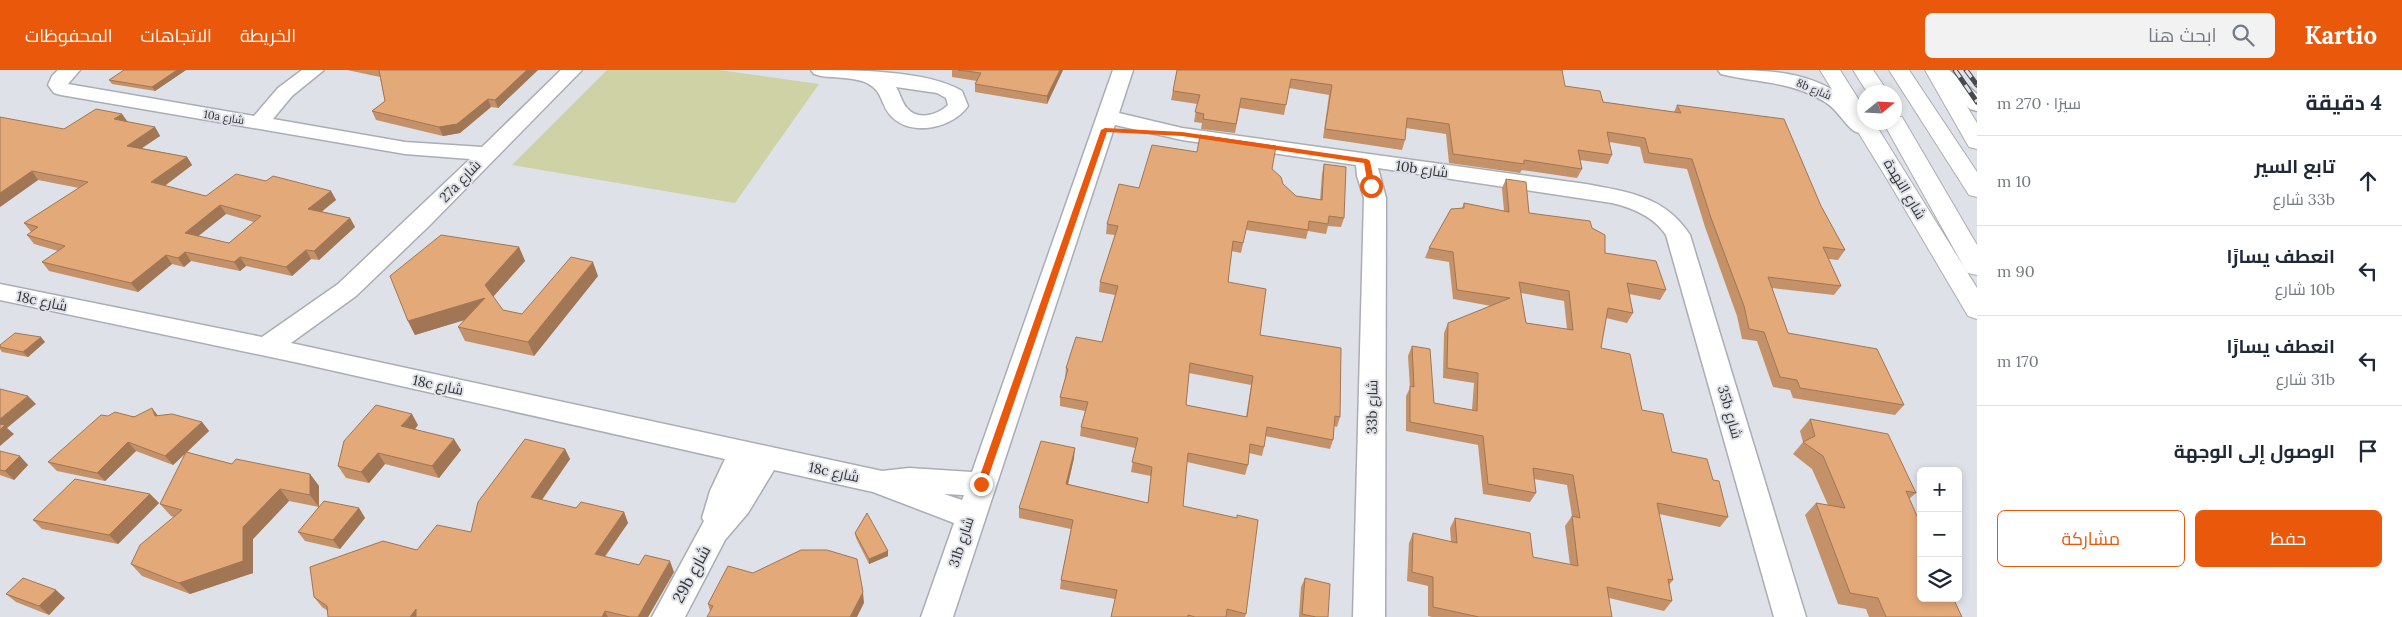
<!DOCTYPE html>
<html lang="ar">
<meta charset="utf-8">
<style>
body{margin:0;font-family:Lora,Cairo,serif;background:#f2f2f3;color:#1f2937;direction:rtl}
.controls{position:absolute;right:15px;bottom:15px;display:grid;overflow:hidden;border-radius:8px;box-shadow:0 2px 8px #0003}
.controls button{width:45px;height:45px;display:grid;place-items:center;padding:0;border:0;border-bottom:1px solid #e0e1e3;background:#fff;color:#1f2937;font:25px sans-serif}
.compass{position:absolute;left:1857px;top:15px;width:45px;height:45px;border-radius:50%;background:#fff;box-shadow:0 2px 8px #0003;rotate:72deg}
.stop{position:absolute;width:15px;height:15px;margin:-11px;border:4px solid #ea580c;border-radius:50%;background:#fff}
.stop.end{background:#ea580c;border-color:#fff;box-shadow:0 1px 5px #0008}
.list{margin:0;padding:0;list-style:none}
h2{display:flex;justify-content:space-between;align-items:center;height:65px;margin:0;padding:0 20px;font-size:21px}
h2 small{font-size:16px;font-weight:400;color:#747a83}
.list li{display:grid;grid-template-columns:32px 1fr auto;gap:15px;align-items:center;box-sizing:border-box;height:90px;padding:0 20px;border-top:1px solid #e0e1e3}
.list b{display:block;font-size:19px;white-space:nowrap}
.list p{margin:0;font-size:16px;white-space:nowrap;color:#747a83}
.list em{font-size:16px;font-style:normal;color:#747a83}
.actions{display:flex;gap:10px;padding:15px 20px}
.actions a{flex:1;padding:11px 0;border:1px solid #ea580c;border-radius:8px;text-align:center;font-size:18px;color:#ea580c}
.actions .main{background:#ea580c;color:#fff}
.icon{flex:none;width:28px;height:28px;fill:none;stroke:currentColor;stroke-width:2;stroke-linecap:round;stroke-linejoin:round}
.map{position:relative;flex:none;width:1977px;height:547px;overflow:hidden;direction:ltr}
header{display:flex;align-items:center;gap:30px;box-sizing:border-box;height:70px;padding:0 25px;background:#ea580c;color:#fff}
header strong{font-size:24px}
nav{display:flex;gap:28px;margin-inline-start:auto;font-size:18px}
.search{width:350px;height:45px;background:#f2f2f3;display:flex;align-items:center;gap:12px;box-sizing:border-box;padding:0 18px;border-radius:8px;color:#747a83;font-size:19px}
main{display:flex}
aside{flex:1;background:#fff}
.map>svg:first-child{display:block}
.green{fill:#ced2a4}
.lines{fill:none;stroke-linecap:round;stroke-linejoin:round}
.minor-casing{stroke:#abadb4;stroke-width:3}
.major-casing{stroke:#abadb4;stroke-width:2}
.minor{fill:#fff;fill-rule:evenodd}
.major{fill:#fff;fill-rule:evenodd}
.rail-casing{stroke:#494a4d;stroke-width:5}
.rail{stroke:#dfe1e8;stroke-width:3;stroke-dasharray:9;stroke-linecap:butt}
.wall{fill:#c49168;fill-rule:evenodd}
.shaded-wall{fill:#a07655}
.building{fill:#e4a979;stroke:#a07655;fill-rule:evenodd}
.route{fill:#ea580c}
.labels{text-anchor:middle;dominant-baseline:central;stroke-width:4;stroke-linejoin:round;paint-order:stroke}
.far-street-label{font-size:11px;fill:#333436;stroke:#dfe1e8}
.street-label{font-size:14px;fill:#333436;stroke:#dfe1e8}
.near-street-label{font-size:16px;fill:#333436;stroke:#dfe1e8}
</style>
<header>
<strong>Kartio</strong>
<div class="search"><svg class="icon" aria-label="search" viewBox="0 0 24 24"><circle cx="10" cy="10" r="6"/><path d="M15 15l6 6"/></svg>ابحث هنا</div>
<nav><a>الخريطة</a><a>الاتجاهات</a><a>المحفوظات</a></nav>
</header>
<main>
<aside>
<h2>4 دقيقة<small>سيرًا · 270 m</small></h2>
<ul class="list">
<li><svg class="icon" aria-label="ahead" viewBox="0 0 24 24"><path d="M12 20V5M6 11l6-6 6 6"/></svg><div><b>تابع السير</b><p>33b شارع</p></div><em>10 m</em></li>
<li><svg class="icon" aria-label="left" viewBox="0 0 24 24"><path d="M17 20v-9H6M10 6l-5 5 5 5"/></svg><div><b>انعطف يسارًا</b><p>10b شارع</p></div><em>90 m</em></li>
<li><svg class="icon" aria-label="left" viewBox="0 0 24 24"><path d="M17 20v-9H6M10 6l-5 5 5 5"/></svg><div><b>انعطف يسارًا</b><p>31b شارع</p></div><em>170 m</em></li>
<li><svg class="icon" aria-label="arrive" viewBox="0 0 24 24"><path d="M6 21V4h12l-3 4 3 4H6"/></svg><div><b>الوصول إلى الوجهة</b></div></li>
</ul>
<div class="actions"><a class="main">حفظ</a><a>مشاركة</a></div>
</aside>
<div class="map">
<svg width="1977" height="547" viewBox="0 0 1977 547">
<rect width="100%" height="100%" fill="#dfe1e8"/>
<path class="green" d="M607 0H719L819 14 735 133 512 95Z"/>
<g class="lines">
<g class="minor-casing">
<path id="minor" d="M58 0H80L68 14 254 46 278 18 302 0H324L292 26 273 49 405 72 482 77 561 0H582L429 156 356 226 291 273 882 401 909 398 972 402 1113 0H1133L1119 43 1182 58 1586 114C1628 122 1665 126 1690 165L1806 547H1774L1666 165C1654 147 1633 138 1612 133L1378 98 1386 128 1385 547H1353L1364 128 1357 106 1356 95 1182 70 1115 55 953 547H921L954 453 873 422 774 400 748 443 725 470 685 547H652L704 451 702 448 710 421 725 389 299 293 0 230V214L262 267 338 214 470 89 405 84 61 25 54 23 48 15 52 6ZM944 424 964 425 962 430Z
M811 0C853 0 927 0 962 21L968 36C953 58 912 67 892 47 880 35 884 22 867 13 855 7 835 8 821 6L814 4ZM896 17 937 23 946 28 948 35C937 45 918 51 907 38 902 33 900 23 896 17Z
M1718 0C1774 0 1825 0 1864 47V52H1869L1872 57 1869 61C1865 63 1859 64 1854 61 1846 56 1837 39 1825 32 1792 11 1757 13 1721 4Z
M1927 0H1949L1977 24V41L1970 39Z"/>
</g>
<g class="major-casing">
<path id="major" d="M1820 0H1840L1864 38V52H1874L1977 218V249L1968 246 1890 114Z
M1853 0H1873L1888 22H1867Z
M1889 0H1909L1977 102V127L1969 125Z
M1925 0H1945L1977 53V79L1969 77 1966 72Z
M1894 46 1902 47 1905 52 1977 175V205L1968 203 1964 197 1883 52H1894Z"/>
</g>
<use href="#minor" class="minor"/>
<use href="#major" class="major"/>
<g class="rail-casing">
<path id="rail" d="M1955 0 1977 32
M1966 0 1977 15"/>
</g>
<use href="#rail" class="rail"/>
</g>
<path class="wall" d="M186 0 155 21 112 14 109 10Z
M347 0H538L498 38 491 37 460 63 443 66 376 50 372 41 385 31 380 7Z
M952 0H1063L1047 34 975 22V14L977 11 952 7Z
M1177 0 1565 16 1603 32 1674 42 1677 35 1821 136 1845 180 1838 190 1829 189 1841 216 1834 225 1772 218 1788 263 1904 335 1895 345 1793 328 1790 320 1773 317 1757 271 1742 269 1737 246 1705 157 1687 99 1644 93 1640 77 1609 72 1612 85 1608 94 1580 90 1582 99 1577 108 1522 100 1520 103 1449 93 1446 64 1406 58 1405 70 1402 80 1323 68 1329 25 1289 18 1284 45 1240 38 1235 63 1201 59 1202 53 1194 52 1197 34 1171 30Z
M122 44 128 52 155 57 160 66 142 78 187 87 192 95 165 116 206 126 266 111 331 121 336 130 321 141 350 148 355 157 319 190 311 189 292 206 246 196 240 201 191 191 184 197 172 194 138 222 49 201 42 192 58 181 34 174 27 165 31 162 24 153 79 118 38 110 0 137 64 59ZM226 144 254 152 229 173 198 166Z
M1324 94 1344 148 1341 157 1328 156 1326 164 1308 161 1306 169 1246 160 1241 183 1231 181 1228 212 1260 265 1340 347 1337 357 1334 356 1333 370 1330 379 1265 366 1264 377 1262 386 1249 383 1248 395 1245 405 1187 392 1183 436 1246 544 1245 547H1111L1115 529 1060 519 1061 510 1071 459 1019 448V438L1074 388 1068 414 1148 433 1151 406 1131 402 1135 378 1080 366 1081 357 1085 341 1060 336V327L1065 308 1066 298 1102 272 1115 225 1099 222 1100 212 1115 165 1106 164 1107 154 1139 118 1272 99 1283 114 1296 126 1320 130 1322 104ZM1189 303 1251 315 1246 347 1186 335Z
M1506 109 1529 143 1592 158 1605 183 1666 220 1660 230 1629 224 1633 243 1627 253 1606 248 1601 278 1642 340 1672 382 1713 410 1728 447 1720 457 1659 444 1673 510 1669 515 1672 531 1664 541 1609 528 1612 547H1432L1428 546V516L1407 511 1409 473 1413 463 1451 472 1450 458 1455 448 1533 487 1570 495 1565 456 1572 446 1567 415 1534 409 1536 423 1530 432 1483 424 1478 375 1406 361V326L1410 318 1408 286 1412 276 1434 333 1472 340 1474 313 1443 308 1444 263 1448 253 1491 236 1453 229 1449 192 1425 188 1429 178 1462 138 1464 133 1504 141 1502 118ZM1521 223 1564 231 1567 259 1526 253Z
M519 177 525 191 493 227 503 240 522 244 598 206 534 286 465 271 458 257 464 250 415 265 408 251Z
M45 272 28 287 2 282 0 279V275Z
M108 346H158L202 352 209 361 187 382 232 394 310 404 319 416V437L359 438 365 448 340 479 305 471 298 462 319 437 289 431 253 469V503L190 524 142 506 131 494 174 447 171 446 160 434 186 383 173 395 136 381 105 411 57 401 48 392Z
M1810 349 1916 423 1909 429 1962 547H1869L1866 539 1838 534 1805 445 1816 433 1828 435 1812 399 1793 384 1803 372 1800 361Z
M418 355 415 359 461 380 439 408 385 394 369 413 346 408 338 396Z
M565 379 570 389 542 430 576 438 624 442 628 453 605 487 639 495 674 502 648 547H328V541L322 537 314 527 417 480 471 462Z
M0 381 28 395 14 410 0 405Z
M150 424 159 433 118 474 42 459 33 450Z
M855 463 888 481V486L869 494 856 468Z
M753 503 864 533 710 541 708 534Z
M1305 508 1328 547H1299L1301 517Z
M6 524 65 528 49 545 16 532Z"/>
<path class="shaded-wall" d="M177 0H186L155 21 152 17Z
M527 0H538L498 38 495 30Z
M1060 0H1063L1047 34V26Z
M488 29 491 37 460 63 443 66 439 57Z
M122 44 128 53 114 49Z
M155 57 160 66 133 84 127 76Z
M187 87 192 95 157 121 151 112Z
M32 101 38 110 0 137V123Z
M331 121 336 130 314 148 308 139Z
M220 135 226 144 191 172 185 163Z
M350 148 355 157 319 190 314 181Z
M519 177 525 191 491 229 485 215Z
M306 180 311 189 292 206 286 197Z
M185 182 191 191 184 197 178 188Z
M166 185 172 194 138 222 131 213Z
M240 187 246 196 240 201 234 192Z
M593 192 598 206 534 286 528 272Z
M485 228 491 242 415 265 408 251Z
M41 267 45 272 28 287 23 282Z
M28 326 36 334 7 358 14 364 0 376V349Z
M152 338 159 347 155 346Z
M412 344 418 355 408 368 401 356Z
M202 352 209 361 173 395 165 386Z
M454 369 461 380 439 408 432 396Z
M128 372 136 381 105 411 97 403Z
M1075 378 1074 388 1066 423V414Z
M565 379 570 389 536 438 531 427Z
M378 383 385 394 369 413 361 402Z
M20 386 28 395 14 410 5 401Z
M310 404 319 416V437L310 425Z
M280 419 289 431 253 469V503L190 524 179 513 243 457Z
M150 424 159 433 118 474 109 465Z
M359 438 365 448 340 479 333 470Z
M624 442 628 453 599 494 595 484Z
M888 481V486L869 494V489Z
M670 491 674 502 648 547H638Z
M56 520 65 528 49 545 39 536Z
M863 522 864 533 857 547H850Z
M416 539 422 547H410Z
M605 541 608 547H602Z"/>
<path class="building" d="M124 0H177L152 17 109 10Z
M379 0H527L495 30 488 29 457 54 439 57 372 41 385 31Z
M958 0H1060L1047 26 975 14 981 3Z
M1177 0H1562L1565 16 1600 21 1603 32 1681 43 1677 35 1784 49 1821 136 1845 180 1823 177 1841 216 1768 207 1788 263 1877 279 1904 335 1800 318 1797 310 1780 307 1764 262 1749 259 1744 236 1711 148 1692 89 1649 83 1645 68 1607 62 1612 85 1578 80 1582 99 1524 90V94L1453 84 1449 54 1407 48 1405 70 1325 59 1332 15 1291 9 1286 35 1241 28 1236 54 1203 49 1204 44 1195 42 1200 25 1173 21Z
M96 39 122 44 114 49 155 57 127 76 187 87 151 112 206 126 236 104 266 111 273 106 331 121 308 139 350 148 314 181 306 180 286 197 240 187 234 192 185 182 178 188 166 185 131 213 42 192 65 176 27 165 38 157 24 153 88 112 32 101 0 123V47L64 59ZM220 135 261 146 229 173 185 163Z
M1200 65 1276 76 1272 99 1281 107 1283 114 1296 126 1322 130 1324 94 1346 97 1344 148 1329 146 1328 154 1309 151 1308 160 1248 151 1243 173 1233 171 1228 212 1266 219 1260 265 1341 278 1340 347 1335 346 1333 370 1267 357 1264 377 1250 374 1248 395 1188 383 1183 436 1237 448V445L1258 450 1246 544 1227 539 1226 547H1195L1188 545V547H1111L1117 520 1061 510 1073 450 1019 438 1041 371 1075 378 1066 414 1148 433 1152 397 1132 392 1138 368 1081 357 1088 332 1060 327 1068 299 1066 298 1076 267 1102 272 1118 216 1100 212 1118 156 1107 154 1119 114 1139 118 1152 75 1197 82ZM1190 293 1253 306 1247 347 1186 335Z
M1506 109 1526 112 1529 143 1590 151 1592 158 1605 165V183L1656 191 1666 220 1627 213 1633 243 1608 238 1601 278 1630 284 1642 340 1663 344 1672 382 1707 389 1713 410 1719 411 1728 447 1657 433 1673 510 1668 509 1672 531 1607 517 1612 547H1479L1433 537V507L1412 502 1413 463 1457 473 1455 448 1530 463 1533 487 1578 496 1572 446 1580 448 1573 405 1533 398 1536 423 1488 414 1483 366 1410 352V316L1414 317 1412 276 1430 279 1434 333 1477 341 1478 303 1447 298 1448 253 1510 228 1457 220 1453 182 1429 178 1451 139 1464 138V133L1509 142ZM1519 212 1569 221 1573 260 1526 253Z
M441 165 519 177 485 215 503 240 522 244 571 187 593 192 528 272 458 257 485 228 408 251 390 206Z
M15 263 41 267 23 282 0 277V275Z
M0 319 28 326 0 349Z
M376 335 412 344 401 356 454 369 432 396 378 383 361 402 338 396 344 371Z
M152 338 155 346 172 344 202 352 165 386 128 372 97 403 48 392 101 345 108 346 115 342 134 347Z
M1810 349 1888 364 1916 423 1906 421 1921 455V528H1953L1962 547H1886L1878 528 1850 523 1816 433 1845 438 1823 386 1803 372 1815 366Z
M0 354 5 355 0 360Z
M525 369 565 379 531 427 576 438 581 432 624 442 595 484 639 495 645 485 670 491 638 547H630L605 541 602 547H416V539L410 547H328L327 536 314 527 310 497 383 471 417 480 437 455 471 462 478 432Z
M0 381 20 386 5 401 0 400Z
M186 382 232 394 236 389 310 404V425L280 419 243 457V491L179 513 131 494 140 475 182 440 160 434Z
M75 409 150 424 109 465 33 450Z
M324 431 359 438 333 470 298 462Z
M867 443 888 481 869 489 855 463Z
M801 480H827L857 489 863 522 850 547H707L713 536 708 534 728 496 753 503Z
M23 508 56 520 39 536 6 524Z
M1305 508 1330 514 1328 547H1316L1302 544Z"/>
<path class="route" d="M1105 58 1182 62 1367 89 1370 91 1375 116 1371 118 1368 116 1364 93 1182 66 1107 62 986 414 984 417H978L977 414 1101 60Z"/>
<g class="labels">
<g class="far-street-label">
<text transform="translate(1814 19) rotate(23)">8b شارع</text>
<text transform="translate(224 47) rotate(9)">10a شارع</text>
</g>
<g class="street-label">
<text transform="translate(1422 99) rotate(8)">10b شارع</text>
<text transform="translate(460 111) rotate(-46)">27a شارع</text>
<text transform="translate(1905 119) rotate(59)">شارع النهدة</text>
<text transform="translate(42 231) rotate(12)">18c شارع</text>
<text transform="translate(438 315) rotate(12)">18c شارع</text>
<text transform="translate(1372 337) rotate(-89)">33b شارع</text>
<text transform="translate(1730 342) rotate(74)">35b شارع</text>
<text transform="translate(834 402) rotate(12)">18c شارع</text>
<text transform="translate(961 472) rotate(-72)">31b شارع</text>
</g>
<g class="near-street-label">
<text transform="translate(691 504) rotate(-62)">29b شارع</text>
</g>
</g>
</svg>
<div class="controls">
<button>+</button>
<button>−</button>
<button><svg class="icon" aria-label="layers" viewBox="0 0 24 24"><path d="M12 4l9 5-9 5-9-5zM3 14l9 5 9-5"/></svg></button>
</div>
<svg class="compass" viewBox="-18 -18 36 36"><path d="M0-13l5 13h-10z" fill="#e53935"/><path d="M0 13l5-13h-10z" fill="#747a83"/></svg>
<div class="stop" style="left:1371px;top:116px"></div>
<div class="stop end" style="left:981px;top:414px"></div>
</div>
</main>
